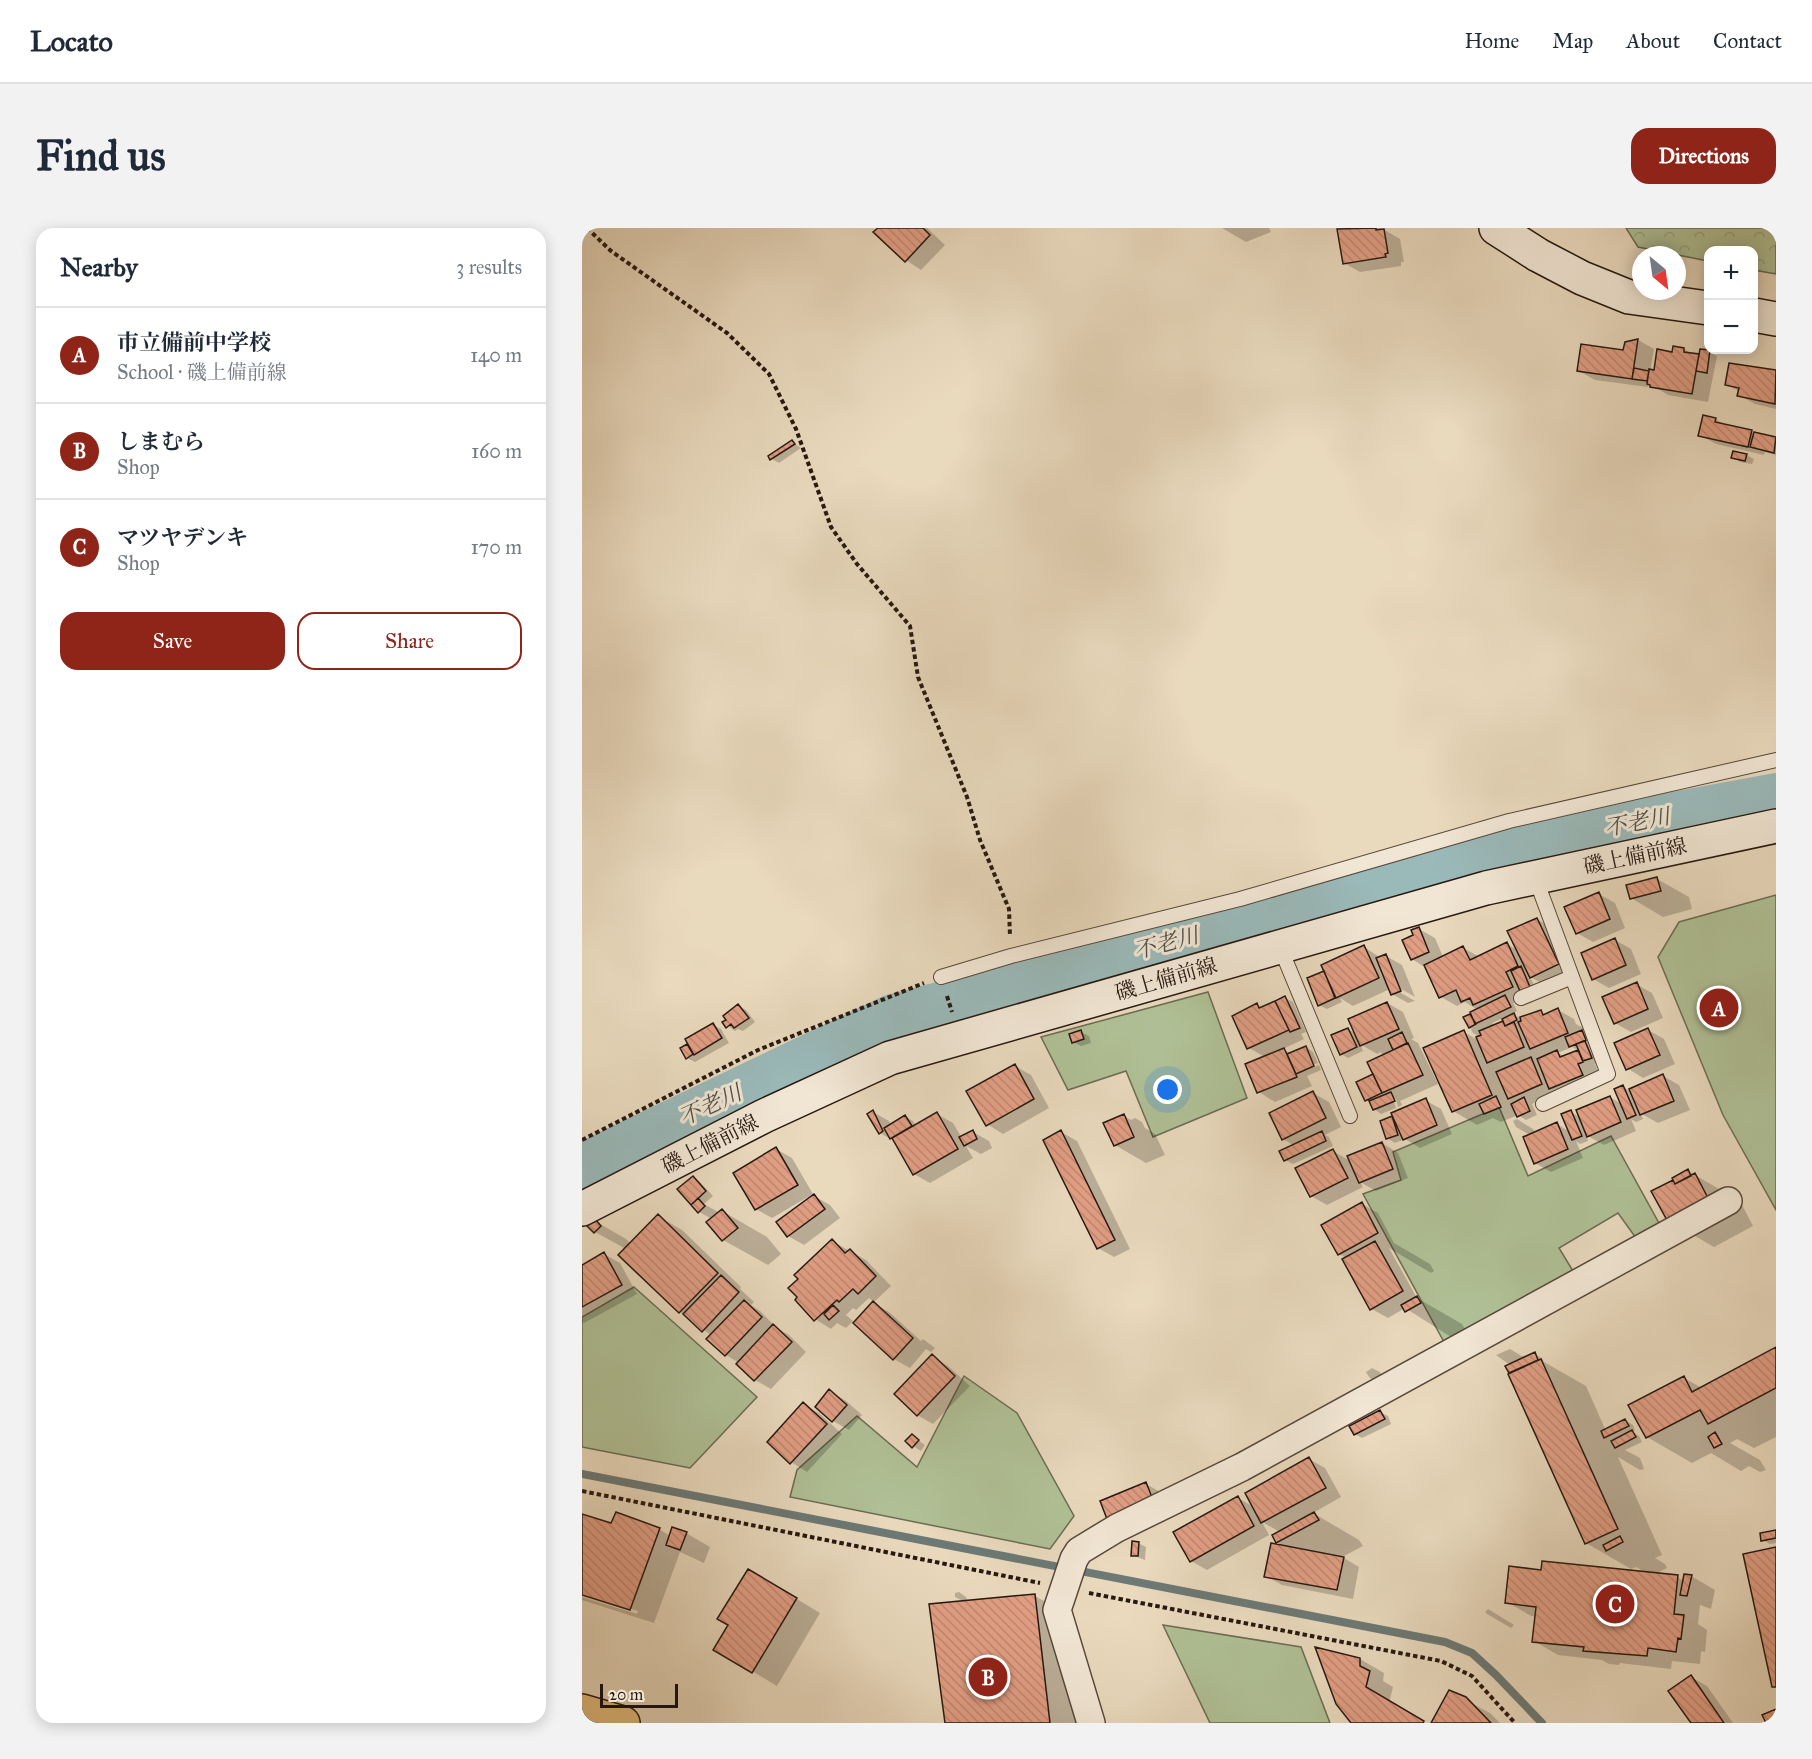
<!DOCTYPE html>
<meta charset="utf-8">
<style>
body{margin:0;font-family:"IM FELL Great Primer","Noto Serif JP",serif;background:#f2f2f3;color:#1f2937}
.controls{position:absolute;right:18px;top:18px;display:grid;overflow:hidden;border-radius:12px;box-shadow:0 3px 15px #0003}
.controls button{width:54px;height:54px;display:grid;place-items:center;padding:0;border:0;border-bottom:2px solid #e0e1e3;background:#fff;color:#1f2937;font:30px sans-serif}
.compass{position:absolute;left:1050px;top:18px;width:54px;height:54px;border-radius:50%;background:#fff;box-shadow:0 3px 15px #0003;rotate:151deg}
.scale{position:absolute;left:18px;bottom:15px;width:78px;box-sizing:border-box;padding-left:6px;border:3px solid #261810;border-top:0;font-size:16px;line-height:21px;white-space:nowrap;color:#261810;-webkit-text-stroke:4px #f1e6d4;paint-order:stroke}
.you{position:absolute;left:586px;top:862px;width:21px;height:21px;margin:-15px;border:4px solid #fff;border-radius:50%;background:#1a73e8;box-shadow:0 0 0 9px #1a73e833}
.badge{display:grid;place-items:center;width:39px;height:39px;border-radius:50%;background:#8f2418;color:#fff;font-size:20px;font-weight:700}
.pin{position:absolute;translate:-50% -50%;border:3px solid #fff;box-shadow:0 2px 6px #0006}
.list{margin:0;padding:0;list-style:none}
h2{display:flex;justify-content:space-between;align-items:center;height:78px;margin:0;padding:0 24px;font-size:26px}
h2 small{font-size:20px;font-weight:400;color:#747a83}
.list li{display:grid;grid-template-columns:39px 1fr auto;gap:18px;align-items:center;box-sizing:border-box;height:96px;padding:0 24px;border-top:2px solid #e0e1e3}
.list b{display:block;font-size:22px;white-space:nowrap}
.list p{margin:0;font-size:20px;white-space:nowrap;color:#747a83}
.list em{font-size:20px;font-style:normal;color:#747a83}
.actions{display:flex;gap:12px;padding:18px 24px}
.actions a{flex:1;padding:14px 0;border:2px solid #8f2418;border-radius:18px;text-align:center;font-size:21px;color:#8f2418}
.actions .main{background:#8f2418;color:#fff}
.map{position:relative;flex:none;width:1194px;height:1495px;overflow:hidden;border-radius:18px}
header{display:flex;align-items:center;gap:36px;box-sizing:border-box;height:84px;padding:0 30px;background:#fff;border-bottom:2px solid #e0e1e3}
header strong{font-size:28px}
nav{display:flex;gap:33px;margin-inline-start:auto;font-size:21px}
.intro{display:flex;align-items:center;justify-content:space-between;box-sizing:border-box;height:144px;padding:0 36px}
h1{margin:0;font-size:42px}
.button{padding:15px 27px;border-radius:18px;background:#8f2418;color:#fff;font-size:21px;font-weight:700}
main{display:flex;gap:36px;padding:0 36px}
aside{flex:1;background:#fff;border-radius:18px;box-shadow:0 3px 15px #0003}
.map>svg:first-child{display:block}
.grass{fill:#b0c096;stroke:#6b6c53;stroke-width:1.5}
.forest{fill:url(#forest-crowns);stroke:#6b6c53;stroke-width:1.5}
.shadow{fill:#0003;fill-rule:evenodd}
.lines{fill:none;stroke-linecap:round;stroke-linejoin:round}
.stream{stroke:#6c7975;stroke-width:8}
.river{stroke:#9ab9b9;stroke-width:46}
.building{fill:url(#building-back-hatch);stroke:#261810;stroke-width:1.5}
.lane-casing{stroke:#57483b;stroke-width:16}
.street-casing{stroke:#57483b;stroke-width:30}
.secondary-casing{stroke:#261810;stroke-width:36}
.highway-casing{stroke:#261810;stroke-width:36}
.path{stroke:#261810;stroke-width:4;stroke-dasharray:4.5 3;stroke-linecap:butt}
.lane{stroke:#f1e6d4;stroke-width:14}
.street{stroke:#f1e6d4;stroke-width:27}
.secondary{stroke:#f1e6d4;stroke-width:33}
.highway{stroke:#e4bc7e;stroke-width:33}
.labels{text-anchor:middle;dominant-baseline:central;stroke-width:6;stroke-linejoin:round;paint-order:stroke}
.street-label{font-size:21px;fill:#261810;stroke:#f1e6d4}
.water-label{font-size:22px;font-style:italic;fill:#4f504b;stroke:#f1e6d4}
</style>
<header>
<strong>Locato</strong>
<nav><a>Home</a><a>Map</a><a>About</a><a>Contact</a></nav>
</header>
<div class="intro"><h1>Find us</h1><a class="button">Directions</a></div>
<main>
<aside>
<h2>Nearby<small>3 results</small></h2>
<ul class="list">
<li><span class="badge">A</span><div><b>市立備前中学校</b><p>School · 磯上備前線</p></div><em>140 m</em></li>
<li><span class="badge">B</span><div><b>しまむら</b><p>Shop</p></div><em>160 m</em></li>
<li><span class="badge">C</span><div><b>マツヤデンキ</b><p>Shop</p></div><em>170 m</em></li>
</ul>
<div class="actions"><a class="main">Save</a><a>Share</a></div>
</aside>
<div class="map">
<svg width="1194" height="1495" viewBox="0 0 1194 1495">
<defs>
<pattern id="forest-crowns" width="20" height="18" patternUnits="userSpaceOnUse" patternTransform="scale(1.5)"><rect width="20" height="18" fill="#b0c096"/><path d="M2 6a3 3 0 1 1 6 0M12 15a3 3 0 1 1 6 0" fill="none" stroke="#97a480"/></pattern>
<pattern id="building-back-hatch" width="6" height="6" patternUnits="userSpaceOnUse" patternTransform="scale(1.5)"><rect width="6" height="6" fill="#e19e84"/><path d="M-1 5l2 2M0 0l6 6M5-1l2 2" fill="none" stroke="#c18771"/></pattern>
</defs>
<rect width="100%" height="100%" fill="#e9d9bd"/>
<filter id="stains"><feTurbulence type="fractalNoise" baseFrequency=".00333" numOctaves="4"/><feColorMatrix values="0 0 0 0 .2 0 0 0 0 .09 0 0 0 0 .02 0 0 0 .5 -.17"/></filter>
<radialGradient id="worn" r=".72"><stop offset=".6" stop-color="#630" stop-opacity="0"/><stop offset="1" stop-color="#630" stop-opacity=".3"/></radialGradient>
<path class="grass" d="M1194 667V982L1141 887 1076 729 1097 694Z
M626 764 665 870 571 909 544 843 486 862 459 809Z
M917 879 946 948 1029 908 1078 997 1054 1010 1036 985 977 1020 991 1043 862 1114 781 966 819 952 811 924Z
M52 1059 175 1169 108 1240 0 1219V1089Z
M382 1148 435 1185 492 1288 468 1321 208 1269 215 1242 275 1188 335 1239Z
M581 1397 719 1419 748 1495H628Z"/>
<path class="forest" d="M1044 0H1194V46L1172 42V22H1126V33L1056 19Z"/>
<path class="shadow" d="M298 0H345L363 17 339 42 324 32Z
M640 0H687L689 4 664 14Z
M768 0H799L818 11 822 34H819V38L778 44 762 35 757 2Z
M1056 112 1072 121 1068 143 1073 144 1091 126 1102 121 1111 127 1118 128 1119 123 1128 124 1135 128 1126 174 1086 167 1066 155V159L1013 152 997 143 1042 123 1044 115Z
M1149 136 1194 144V181L1173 176 1157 167 1158 164 1144 156Z
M1133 191 1146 198 1194 211V227L1183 224 1182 227 1134 216 1118 207Z
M210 214 219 220 197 235 190 231Z
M1164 227 1172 231 1170 236 1158 234 1151 229Z
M1075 651 1107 669 1110 681 1081 689 1049 670Z
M1017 666 1033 675 1043 700 1011 714 995 705Z
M955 691 971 701 992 745 965 758 948 749 955 763 931 775 935 783 930 786 938 790 959 784 965 787 976 782 992 791 994 796 1011 805 1017 834 1013 836 1016 843 1011 845 1016 856 976 865 950 876 955 887 944 892 936 887 919 894 911 890 895 897 871 883 882 804 894 811 898 809 891 805 883 790 896 782 883 774 875 778 859 769 844 740 830 731 833 708 837 701 853 710 861 729 881 720 898 729 925 716 936 722ZM921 790 924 796 914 797 910 795ZM990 819 997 823 983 829 976 825Z
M1033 712 1049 721 1059 746 1027 760 1011 751Z
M782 719 799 730 804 728 820 737 833 769 819 761V765L833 773 826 775 810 766 808 761 771 778 758 770 760 774 745 781 737 777 744 744Z
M1054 756 1070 765 1081 790 1049 804 1033 795Z
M703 770 711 774 724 804 719 806 722 811 701 821 710 826 724 819 731 824 736 835 723 840V843L737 837 739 842 725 848 730 858 693 874 677 864 683 829 667 820 675 777 681 780Z
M805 775 821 784 832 810 829 811 836 815 856 856 818 873 820 877 816 879 814 871H811L814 880 799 886 792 881 790 875 784 872 800 828 799 824 795 826 778 816 781 823 766 830 759 826 766 801 775 806Z
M157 778 164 782 173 794 161 803 156 801 153 803 142 795Z
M131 797 139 801 147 815 113 834 105 830 100 821Z
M1066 802 1082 811 1093 836 1061 850 1045 840Z
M499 804 507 808 509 815 499 818 491 814Z
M433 838 449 847 467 880 421 906 405 896Z
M1081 848 1097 857 1108 882 1076 895 1058 885 1061 891 1054 894 1049 891 1054 903 1022 917 1004 907 1006 913 998 916 994 913 1001 930 969 944 953 935 948 907 934 899 931 893 935 891 951 901 953 905 975 896 988 904 989 884 998 889 1028 869 1041 877V859L1050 864Z
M731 865 747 874 759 899 743 907 747 909 751 918 711 936 703 932 713 918 701 911Z
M843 872 859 881 870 906 838 920 823 911 813 915 805 910 809 890 815 893Z
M291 884 307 893 309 897 324 889 331 893 334 898 355 886 371 895 380 910 391 904 407 913 410 920 399 926 384 918 391 930 348 955 332 946 314 914 298 905Z
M542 888 549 892 553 890 560 894 563 900 573 906 583 927 564 935 533 917Z
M479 904 495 913 548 1021 532 1029 516 1020Z
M800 915 816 925 826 950 794 963 778 954 781 959 745 977 729 968 751 923 770 934Z
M194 921 210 930 231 966 190 990 174 981Z
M1106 943 1158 973 1171 998 1132 1019 1087 993Z
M111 949 118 954 131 968 122 976 138 985 140 983 185 1009 199 1026 186 1037 141 1012 130 991 117 984Z
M232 968 248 977 258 990 222 1017 206 1008Z
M780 976 796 985 812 1015 848 1036 852 1043 849 1045 807 1020 835 1070 880 1096 883 1101 869 1109 823 1080 806 1090 790 1081 764 1030 757 1026Z
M76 988 100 1002 159 1059 158 1061 172 1074 169 1077 178 1083 195 1100 207 1107 224 1124 189 1161 173 1152 157 1135 144 1127 130 1108 98 1084 38 1027 44 1021 13 1004V993L44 1011 49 1016Z
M250 1013 284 1032 309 1058 292 1074 287 1070 274 1082 271 1080 264 1087 273 1095 291 1075 307 1084 339 1113 341 1111 353 1120 349 1124 344 1121 328 1140 312 1131 271 1093 264 1100 255 1095 249 1101 233 1091Z
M22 1026 38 1035 55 1066 2 1095 0 1094V1038Z
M928 1121 943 1130 953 1126 960 1130 962 1134 1004 1158 1024 1203 1043 1192 1051 1197 1053 1202 1050 1204 1057 1208 1060 1214 1043 1222 1058 1230 1062 1241 1058 1242 1036 1229 1080 1327 1073 1330 1083 1336 1085 1340 1073 1346 1095 1349 1102 1353 1109 1348 1133 1362 1129 1381 1118 1377 1116 1396 1125 1402 1123 1424 1119 1423 1118 1436 1090 1433 1089 1441 1038 1435 1037 1437 1027 1436 1020 1432 976 1427 952 1413 955 1389 949 1388 925 1374 961 1344 1066 1346 1054 1339 1049 1341 1004 1315 925 1138 928 1137 914 1127Z
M1194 1121V1209L1172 1220 1155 1211 1148 1215 1178 1232 1184 1242 1178 1244 1167 1238 1159 1243 1129 1225 1110 1235 1065 1209 1102 1150 1120 1160Z
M350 1128 366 1138 388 1158 351 1196 335 1187Z
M790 1140 798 1144 801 1150 794 1154 787 1149 784 1144Z
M248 1163 264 1173 280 1187 267 1202 251 1193 235 1178Z
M221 1176 237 1185 260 1206 225 1244 209 1234Z
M798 1184 806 1188 809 1196 780 1210 773 1206Z
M330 1208 343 1217 339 1223 331 1218Z
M727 1231 743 1240 759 1269 731 1285 777 1312 781 1318 760 1329 777 1339 771 1371 700 1357 684 1348 704 1319 695 1314 698 1304 680 1294 687 1307 625 1342 609 1333 656 1270 672 1279Z
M564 1256 580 1265 527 1290Z
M0 1287 30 1297 77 1301 88 1308 104 1305 128 1319 122 1335 98 1324 72 1395 0 1372V1369L55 1386 56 1383 0 1366Z
M1194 1304V1315L1188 1316 1181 1312Z
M556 1315 564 1319 563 1332 550 1327Z
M190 1356 238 1385 195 1458 133 1421Z
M377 1364 384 1369 386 1374 453 1368 485 1386 497 1495H364L349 1377 383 1374 373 1369V1365Z
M906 1381 929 1395 932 1397 929 1400 905 1386 903 1384Z
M778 1431 802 1445 801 1453 811 1459 807 1475 842 1495H771L755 1475Z
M1109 1449 1125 1458 1151 1495H1110L1088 1464Z
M868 1464 908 1485 918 1495H851Z"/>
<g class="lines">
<path class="stream" d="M0 1246C287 1303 575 1357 863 1414L890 1425 914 1447 960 1495"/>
<path class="river" d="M0 938 311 789 462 750 977 608 1194 568"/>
</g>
<path class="building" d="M296 0H341L348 7 323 34 291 4Z
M794 0V2L802 1 806 25 803 26 804 29 761 36 755 1Z
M1056 111 1050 151 995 143 999 116 1041 122 1043 114Z
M1091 118 1102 120V124L1117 126 1110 166 1068 159V157L1065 156 1067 141 1072 142 1075 121 1090 124Z
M1118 121 1128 122 1125 145 1114 143Z
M1147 135 1194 142 1193 176 1155 168 1157 160 1143 157Z
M1052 140 1067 143 1065 153 1050 151Z
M1121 187 1134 190 1133 194 1170 202 1166 219 1116 208Z
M1172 204 1194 209 1192 225 1168 219Z
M210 212 213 216 188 232 186 228Z
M1151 223 1165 226 1163 233 1149 230Z
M1075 649 1079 663 1048 671 1044 657Z
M1017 664 1028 691 994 706 982 679Z
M955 690 977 736 948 750 925 703Z
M837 699 847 724 829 732 820 712 831 707 829 702Z
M1033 710 1044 737 1010 752 999 725Z
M925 714 936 738 924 744 931 759 891 777 888 770 879 774 874 762 857 770 842 737 881 718 888 732Z
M782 717 797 750 754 770 739 737Z
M804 726 819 763 809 767 794 730Z
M939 738 948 759 938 763 929 743Z
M742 743 753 770 736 778 725 750Z
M1055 754 1066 781 1032 796 1020 769Z
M923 767 929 779 893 796 888 784Z
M703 768 718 800 708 804 693 773Z
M693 773 707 802 665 821 650 788 675 775 677 780Z
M805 774 817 801 778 818 766 791Z
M156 776 167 790 152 800 149 796 144 800 140 794 144 792 141 788Z
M976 780 986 805 948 821 936 794 939 793 938 789 959 782 961 787Z
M932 785 935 792 923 798 920 791Z
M888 786 894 796 887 800 881 789Z
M921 793 923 798 932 794 942 819 905 835 894 809 899 807 897 803Z
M131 795 140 810 112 827 103 811Z
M766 800 775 819 758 827 749 807Z
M1066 800 1078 827 1044 842 1032 815Z
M499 802 502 811 490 815 487 806Z
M882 802 910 867 870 884 841 820Z
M1000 802 1004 812 987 819 983 809Z
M820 804 825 815 811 822 806 811Z
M1003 813 1010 830 1001 833 994 816Z
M826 815 841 847 800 865 785 834Z
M105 816 111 826 104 831 98 820Z
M724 818 732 838 714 846 705 826Z
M702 820 715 849 675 865 663 836Z
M975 822 978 829 996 822 1001 834 996 836 1001 847 967 861 955 831Z
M949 829 960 856 926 871 914 844Z
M433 836 452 871 404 898 384 863Z
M791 846 800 865 783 873 774 854Z
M1081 846 1092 873 1058 887 1047 861Z
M1041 857 1054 887 1045 891 1032 861Z
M731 863 744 890 700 912 687 885Z
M809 864 813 873 791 882 787 873Z
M914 868 919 879 902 886 897 876Z
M1028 868 1039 894 1005 909 994 882Z
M942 869 948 883 935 889 929 876Z
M844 870 855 897 821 912 809 885Z
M291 882 301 903 297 906 285 886Z
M989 882 1000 908 990 912 979 886Z
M355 884 376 921 331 947 310 910Z
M542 886 552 909 532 918 521 895Z
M323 887 330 898 308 911 302 900Z
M810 888 816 907 804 911 798 893Z
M975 894 986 921 952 936 941 909Z
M391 902 395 911 382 918 377 909Z
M479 902 533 1012 515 1021 461 912Z
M740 903 744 913 702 933 697 923Z
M800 914 811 941 777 955 765 928Z
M194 919 216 957 173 982 151 945Z
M751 921 766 950 728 969 713 940Z
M1106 941 1109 948 1093 956 1090 950Z
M1113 945 1127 972 1086 994 1069 963 1091 952 1093 956Z
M111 948 124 963 109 977 95 961Z
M232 966 243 981 205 1009 194 994Z
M116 970 123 978 116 985 109 977Z
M780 974 796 1005 756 1027 739 997Z
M140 981 156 1000 140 1013 124 994Z
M76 986 136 1045 97 1085 36 1027Z
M13 991 19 998 12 1005 5 998Z
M250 1011 263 1025 268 1021 294 1048 276 1066 271 1061 257 1074 255 1072 232 1093 213 1072 215 1069 206 1060 216 1051 212 1047Z
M793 1013 821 1063 788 1082 760 1031Z
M22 1024 40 1057 0 1079V1037Z
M139 1047 157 1064 120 1104 101 1086Z
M835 1068 839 1075 823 1084 819 1077Z
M162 1072 180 1089 143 1128 124 1111Z
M291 1073 331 1110 311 1132 271 1095Z
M251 1077 257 1083 247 1092 242 1086Z
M191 1096 210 1114 172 1153 154 1136Z
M1194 1119V1160L1126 1196 1118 1182 1064 1210 1046 1177 1102 1148 1110 1164Z
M953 1124 956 1132 927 1145 923 1138Z
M350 1126 373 1148 335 1188 312 1166Z
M959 1131 1036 1301 1003 1316 926 1146Z
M247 1161 265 1177 250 1194 233 1179Z
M221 1174 245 1196 208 1236 185 1214Z
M798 1182 803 1191 772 1207 767 1198Z
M1043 1191 1047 1198 1022 1210 1019 1203Z
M1050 1202 1054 1209 1033 1220 1029 1213Z
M1133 1204 1140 1216 1132 1220 1126 1209Z
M330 1206 337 1212 330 1220 323 1213Z
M727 1229 744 1260 679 1295 663 1265Z
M564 1254 571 1272 525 1291 518 1273Z
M656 1268 672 1298 608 1334 591 1304Z
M34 1284 78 1300 48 1382 0 1367V1286L29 1295Z
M732 1284 737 1292 694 1315 690 1307Z
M90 1299 105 1304 98 1322 84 1317Z
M1194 1302V1310L1179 1313 1178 1305Z
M1038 1308 1041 1314 1024 1323 1021 1317Z
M550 1313 557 1314 556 1328H549Z
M689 1315 762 1329 755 1362 682 1349Z
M1194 1319V1459H1190L1161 1326Z
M960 1333 1096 1347 1092 1386 1102 1387 1099 1411 1096 1410 1094 1424 1066 1420 1065 1428 1001 1423 1002 1419 950 1414 954 1379 923 1375 927 1338 959 1342Z
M166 1341 215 1370 170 1445 131 1422 146 1397 135 1391Z
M1102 1346 1110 1347 1105 1368 1098 1367Z
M453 1366 468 1495H363L347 1376Z
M733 1419 778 1430V1438L788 1443 784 1459 842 1493 841 1495H769L754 1476Z
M1109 1447 1142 1495H1109L1086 1463Z
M867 1462 884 1469 909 1495H849Z
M1194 1481V1495H1184L1180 1487Z"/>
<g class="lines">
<g class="lane-casing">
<path id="lane" d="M953 649 1026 846 961 876
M698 719 768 888
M359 749 429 728 658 671 927 593 1194 532
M939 770 990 749"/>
</g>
<g class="street-casing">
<path id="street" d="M509 1495 475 1382 492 1331 497 1323 535 1300 660 1239 1146 973"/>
</g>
<g class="secondary-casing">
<path id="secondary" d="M914 0 956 27 1000 50 1047 69 1126 80
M1172 87 1194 91
M0 981 182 888 308 830 904 660 1194 598"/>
</g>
<g class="highway-casing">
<path id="highway" d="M0 1483 41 1495"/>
</g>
<path class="path" d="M5 0 29 23 145 105 187 146 214 201 249 299 275 336 328 398 336 449 385 569 398 612 427 681 428 708
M365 768 370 784
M0 912 176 822 342 755
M0 1263 458 1355
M507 1365 859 1433 890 1448 933 1495"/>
<use href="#lane" class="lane"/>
<use href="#street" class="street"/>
<use href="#secondary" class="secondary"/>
<use href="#highway" class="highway"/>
</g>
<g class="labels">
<g class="street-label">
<text transform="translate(1053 628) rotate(-12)">磯上備前線</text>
<text transform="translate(584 751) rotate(-16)">磯上備前線</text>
<text transform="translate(128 916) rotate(-27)">磯上備前線</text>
</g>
<g class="water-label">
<text transform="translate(1055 594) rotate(-11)">不老川</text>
<text transform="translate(584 715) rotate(-15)">不老川</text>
<text transform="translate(128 877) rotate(-25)">不老川</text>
</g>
</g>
<rect width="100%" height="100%" filter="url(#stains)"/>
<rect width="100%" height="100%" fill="url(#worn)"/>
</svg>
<div class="controls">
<button>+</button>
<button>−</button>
</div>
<svg class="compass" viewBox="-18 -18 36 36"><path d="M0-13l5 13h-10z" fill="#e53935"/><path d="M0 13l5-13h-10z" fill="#747a83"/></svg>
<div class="scale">20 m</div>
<div class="you"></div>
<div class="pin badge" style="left:1137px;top:780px">A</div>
<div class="pin badge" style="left:406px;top:1449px">B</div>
<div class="pin badge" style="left:1033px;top:1376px">C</div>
</div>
</main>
